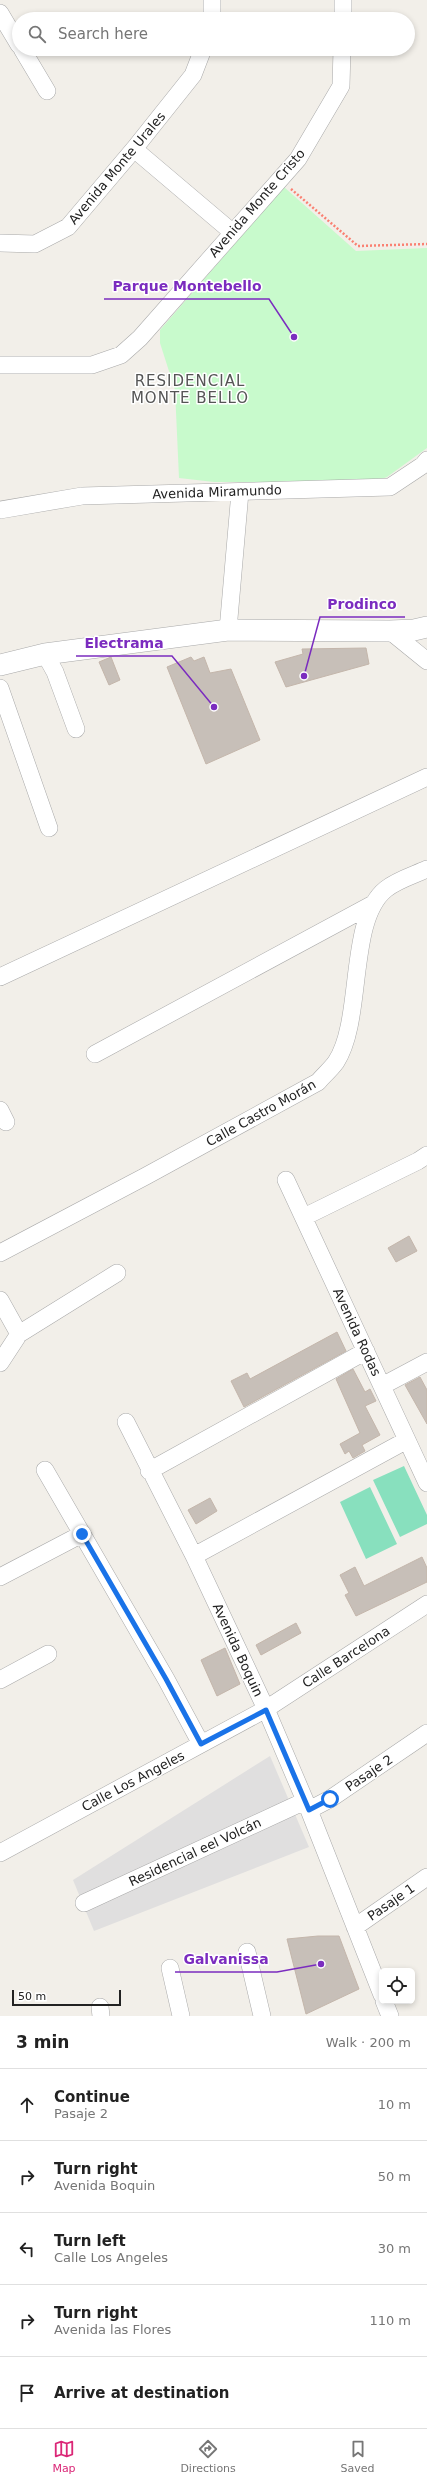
<!DOCTYPE html>
<meta charset="utf-8">
<style>
body{margin:0;font-family:"DejaVu Sans",sans-serif;background:#f6f6f6;color:#222}
.controls{position:absolute;right:12px;bottom:12px;display:grid;overflow:hidden;border-radius:6px;box-shadow:0 2px 6px #0003}
.controls button{width:36px;height:36px;display:grid;place-items:center;padding:0;border:0;border-bottom:1px solid #e0e0e0;background:#fff;color:#222;font:20px sans-serif}
.scale{position:absolute;left:12px;bottom:10px;width:109px;box-sizing:border-box;padding-left:4px;border:2px solid #222;border-top:0;font-size:11px;line-height:14px;white-space:nowrap;color:#222;-webkit-text-stroke:3px #fff;paint-order:stroke}
.stop{position:absolute;width:12px;height:12px;margin:-9px;border:3px solid #1a73e8;border-radius:50%;background:#fff}
.stop.end{background:#1a73e8;border-color:#fff;box-shadow:0 1px 4px #0008}
.list{margin:0;padding:0;list-style:none}
h2{display:flex;justify-content:space-between;align-items:center;height:52px;margin:0;padding:0 16px;font-size:17px}
h2 small{font-size:13px;font-weight:400;color:#767676}
.list li{display:grid;grid-template-columns:26px 1fr auto;gap:12px;align-items:center;box-sizing:border-box;height:72px;padding:0 16px;border-top:1px solid #e0e0e0}
.list b{display:block;font-size:15px;white-space:nowrap}
.list p{margin:0;font-size:13px;white-space:nowrap;color:#767676}
.list em{font-size:13px;font-style:normal;color:#767676}
.icon{flex:none;width:22px;height:22px;fill:none;stroke:currentColor;stroke-width:2;stroke-linecap:round;stroke-linejoin:round}
.map{position:relative;flex:none;width:427px;height:2016px;overflow:hidden}
.search{position:absolute;background:#fff;box-shadow:0 2px 6px #0003;left:12px;right:12px;top:12px;height:44px;display:flex;align-items:center;gap:10px;box-sizing:border-box;padding:0 14px;border-radius:22px;color:#767676;font-size:15px}
.sheet{height:412px;background:#fff}
nav{display:flex;justify-content:space-around;align-items:center;box-sizing:border-box;height:56px;border-top:1px solid #e0e0e0;background:#fff;font-size:11px;color:#767676}
nav a{display:grid;justify-items:center;gap:2px}
nav .on{color:#db2777}
.map>svg:first-child{display:block}
.residential{fill:#e0dfdf}
.park{fill:#c8facc}
.pitch{fill:#88e0be}
.building{fill:#c7bfb8;stroke:#c4b6ab}
.lines{fill:none;stroke-linecap:round;stroke-linejoin:round}
.minor-casing{stroke:#a9a9a9;stroke-width:18}
.tertiary-casing{stroke:#a9a9a9;stroke-width:22}
.path{stroke:#fa8072;stroke-width:2.5;stroke-dasharray:2 2;stroke-linecap:butt}
.minor{stroke:#fff;stroke-width:17}
.tertiary{stroke:#fff;stroke-width:21}
.route{stroke:#1a73e8;stroke-width:5}
.labels{text-anchor:middle;dominant-baseline:central;stroke-width:3;stroke-linejoin:round;paint-order:stroke}
.street-label{font-size:13px;fill:#222;stroke:#fff}
.quarter-label{font-size:15px;letter-spacing:1px;fill:#555;stroke:#fff}
.leader{fill:none;stroke:#7b2cbf;stroke-width:1.5}
.callout-dot{fill:#7b2cbf;stroke:#fff;stroke-width:1.5}
.callout-label{font-size:14px;text-anchor:middle;font-weight:bold;fill:#7b2cbf;stroke:#fff;stroke-width:3;stroke-linejoin:round;paint-order:stroke}
</style>
<div class="map">
<svg width="427" height="2016" viewBox="0 0 427 2016">
<rect width="100%" height="100%" fill="#f2efe9"/>
<path class="residential" d="M270 1756 309 1847 94 1931 73 1880Z"/>
<path class="park" d="M284 187 356 251 427 248V448L387 477 374 482H214L179 478 175 390 160 343V330Z"/>
<path class="pitch" d="M404 1466 427 1515V1524L400 1537 373 1480Z
M370 1487 397 1544 366 1559 340 1502Z"/>
<path class="building" d="M366 648 369 664 286 687 275 662 303 654 302 649Z
M111 657 120 680 109 685 99 662Z
M191 657 194 661 204 657 210 673 231 669 260 740 206 764 167 667Z
M409 1236 417 1251 396 1262 388 1248Z
M337 1332 346 1351 244 1407 231 1381 247 1373 250 1379Z
M353 1369 365 1392 370 1389 376 1401 365 1406 380 1435 362 1445 365 1451 353 1458 349 1451 345 1454 340 1444 360 1433 336 1379Z
M420 1377 427 1390V1424L405 1385Z
M210 1498 217 1511 196 1524 188 1510Z
M422 1557 427 1568V1582L356 1616 345 1595 349 1593 340 1575 355 1567 364 1586Z
M296 1623 301 1633 261 1655 256 1645Z
M225 1648 240 1684 217 1696 201 1660Z
M318 1936H339L359 1989 306 2014 287 1939Z"/>
<g class="lines">
<g class="minor-casing">
<path id="minor" d="M0 13 19 45
M212 19V0
M343 19V0
M22 49 47 91
M134 149 232 232
M0 243 35 244 68 227 134 149 193 75 203 49
M0 365H92L121 355 140 338 298 159 341 86 342 49
M0 510 82 496 390 487 423 465 427 460
M228 630 240 492
M390 631 427 661
M45 654 55 672 76 729
M0 688 49 828
M0 977 427 777
M95 1054 373 904
M0 1110 6 1122
M286 1180 427 1483
M304 1217 418 1161 427 1155
M0 1253 146 1176 318 1082C323 1076 331 1069 336 1062 364 1019 347 920 386 889 397 880 414 875 427 869
M0 1300 19 1334
M0 1363 19 1334 117 1273
M382 1386 427 1362
M126 1422 194 1556 266 1709 309 1810 382 1995
M45 1470 166 1679 201 1744
M149 1471 366 1351
M194 1556 407 1440
M0 1577 82 1534
M0 1680 48 1654
M309 1810 330 1799 427 1733
M0 1853 266 1709 427 1604
M84 1903 305 1801
M355 1927 427 1877
M247 1952 262 2016
M170 1968 181 2016
M384 2001 390 2016
M100 2007 101 2016"/>
</g>
<g class="tertiary-casing">
<path id="tertiary" d="M0 665 45 654 228 630 390 631 414 630 427 627"/>
</g>
<path class="path" d="M291 189 358 246 427 244"/>
<use href="#minor" class="minor"/>
<use href="#tertiary" class="tertiary"/>
</g>
<g class="lines">
<path class="route" d="M82 1534 166 1679 201 1744 266 1710 309 1810 330 1799"/>
</g>
<g class="labels">
<g class="street-label">
<text transform="translate(117 168) rotate(-50)">Avenida Monte Urales</text>
<text transform="translate(257 203) rotate(-49)">Avenida Monte Cristo</text>
<text transform="translate(217 492) rotate(-2)">Avenida Miramundo</text>
<text transform="translate(261 1113) rotate(-29)">Calle Castro Morán</text>
<text transform="translate(357 1332) rotate(65)">Avenida Rodas</text>
<text transform="translate(238 1650) rotate(65)">Avenida Boquin</text>
<text transform="translate(346 1657) rotate(-33)">Calle Barcelona</text>
<text transform="translate(369 1773) rotate(-34)">Pasaje 2</text>
<text transform="translate(133 1781) rotate(-28)">Calle Los Angeles</text>
<text transform="translate(195 1852) rotate(-25)">Residencial eel Volcán</text>
<text transform="translate(391 1902) rotate(-35)">Pasaje 1</text>
</g>
<g class="quarter-label">
<text x="190" y="381">RESIDENCIAL<tspan x="190" dy="17">MONTE BELLO</tspan></text>
</g>
</g>
<path class="leader" d="M294 337L269 299H104M304 676L320 617H405M214 707L172 656H76M321 1964L277 1972H175"/>
<g class="callout-dot">
<circle cx="294" cy="337" r="4"/>
<circle cx="304" cy="676" r="4"/>
<circle cx="214" cy="707" r="4"/>
<circle cx="321" cy="1964" r="4"/>
</g>
<g class="callout-label">
<text x="187" y="291">Parque Montebello</text>
<text x="362" y="609">Prodinco</text>
<text x="124" y="648">Electrama</text>
<text x="226" y="1964">Galvanissa</text>
</g>
</svg>
<div class="controls">
<button><svg class="icon" aria-label="locate" viewBox="0 0 24 24"><circle cx="12" cy="12" r="6"/><path d="M12 2v4M12 18v4M2 12h4M18 12h4"/></svg></button>
</div>
<div class="scale">50 m</div>
<div class="stop" style="left:330px;top:1799px"></div>
<div class="stop end" style="left:82px;top:1534px"></div>
<div class="search"><svg class="icon" aria-label="search" viewBox="0 0 24 24"><circle cx="10" cy="10" r="6"/><path d="M15 15l6 6"/></svg>Search here</div>
</div>
<section class="sheet">
<h2>3 min<small>Walk · 200 m</small></h2>
<ul class="list">
<li><svg class="icon" aria-label="ahead" viewBox="0 0 24 24"><path d="M12 20V5M6 11l6-6 6 6"/></svg><div><b>Continue</b><p>Pasaje 2</p></div><em>10 m</em></li>
<li><svg class="icon" aria-label="right" viewBox="0 0 24 24"><path d="M7 20v-9h11M14 6l5 5-5 5"/></svg><div><b>Turn right</b><p>Avenida Boquin</p></div><em>50 m</em></li>
<li><svg class="icon" aria-label="left" viewBox="0 0 24 24"><path d="M17 20v-9H6M10 6l-5 5 5 5"/></svg><div><b>Turn left</b><p>Calle Los Angeles</p></div><em>30 m</em></li>
<li><svg class="icon" aria-label="right" viewBox="0 0 24 24"><path d="M7 20v-9h11M14 6l5 5-5 5"/></svg><div><b>Turn right</b><p>Avenida las Flores</p></div><em>110 m</em></li>
<li><svg class="icon" aria-label="arrive" viewBox="0 0 24 24"><path d="M6 21V4h12l-3 4 3 4H6"/></svg><div><b>Arrive at destination</b></div></li>
</ul>
</section>
<nav>
<a class="on"><svg class="icon" aria-label="map" viewBox="0 0 24 24"><path d="M3 6l6-2 6 2 6-2v14l-6 2-6-2-6 2zM9 4v14M15 6v14"/></svg>Map</a>
<a><svg class="icon" aria-label="directions" viewBox="0 0 24 24"><path d="M12 3l9 9-9 9-9-9zM9 14v-3h6M13 9l2 2-2 2"/></svg>Directions</a>
<a><svg class="icon" aria-label="saved" viewBox="0 0 24 24"><path d="M7 4h10v16l-5-4-5 4z"/></svg>Saved</a>
</nav>
